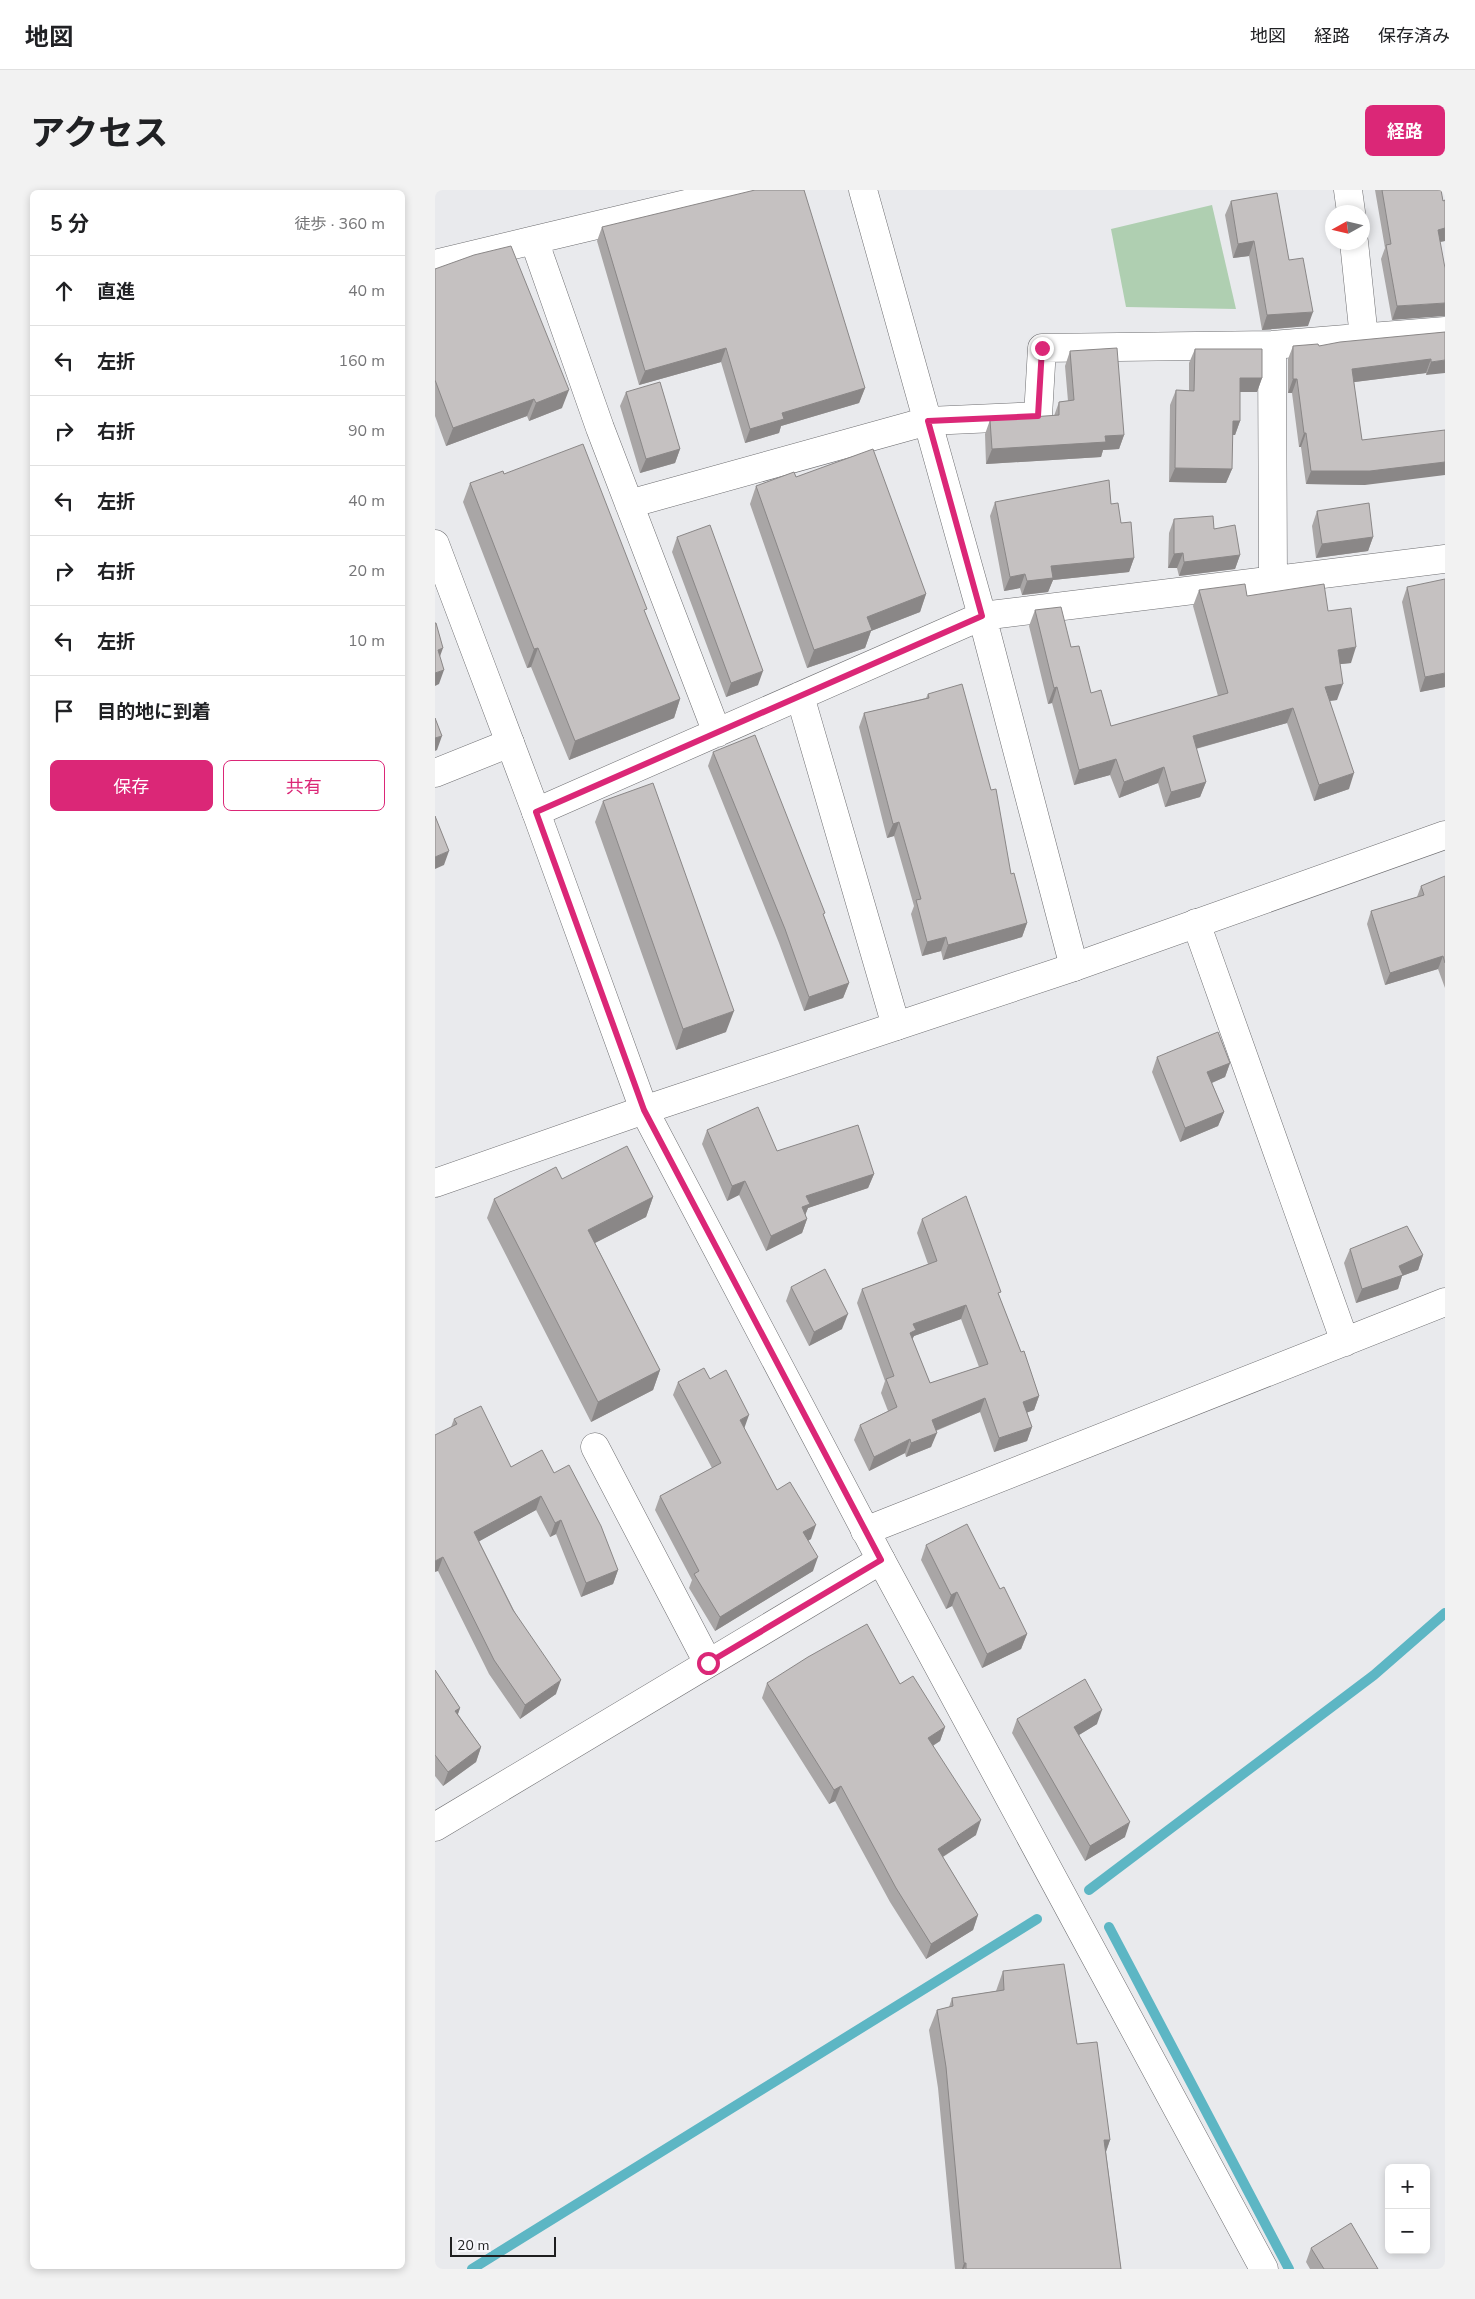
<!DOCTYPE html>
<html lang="ja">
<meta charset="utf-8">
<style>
body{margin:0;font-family:"Nunito Sans","Noto Sans JP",sans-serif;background:#f2f2f2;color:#202124}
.controls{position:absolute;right:15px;bottom:15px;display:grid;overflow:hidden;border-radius:8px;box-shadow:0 2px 8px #0003}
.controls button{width:45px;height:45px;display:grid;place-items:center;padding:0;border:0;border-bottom:1px solid #e0e0e0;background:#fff;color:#202124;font:25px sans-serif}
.compass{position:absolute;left:890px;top:15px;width:45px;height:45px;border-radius:50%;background:#fff;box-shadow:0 2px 8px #0003;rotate:262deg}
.scale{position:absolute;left:15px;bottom:12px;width:106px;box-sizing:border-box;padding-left:5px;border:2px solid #1e1e1f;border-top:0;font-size:14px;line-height:18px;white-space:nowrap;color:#1e1e1f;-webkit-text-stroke:4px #f7f7fb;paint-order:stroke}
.stop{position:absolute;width:15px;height:15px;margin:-11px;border:4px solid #db2777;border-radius:50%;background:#fff}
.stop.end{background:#db2777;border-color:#fff;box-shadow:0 1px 5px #0008}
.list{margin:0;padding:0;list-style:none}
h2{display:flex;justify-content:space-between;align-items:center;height:65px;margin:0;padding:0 20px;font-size:21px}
h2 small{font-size:16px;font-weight:400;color:#757577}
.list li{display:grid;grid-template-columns:32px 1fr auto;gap:15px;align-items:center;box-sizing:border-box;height:70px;padding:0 20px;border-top:1px solid #e0e0e0}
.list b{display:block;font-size:19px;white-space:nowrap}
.list em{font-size:16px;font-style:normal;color:#757577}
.actions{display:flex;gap:10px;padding:15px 20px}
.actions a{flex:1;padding:11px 0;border:1px solid #db2777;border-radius:8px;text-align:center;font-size:18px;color:#db2777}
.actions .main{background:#db2777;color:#fff}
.icon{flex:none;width:28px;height:28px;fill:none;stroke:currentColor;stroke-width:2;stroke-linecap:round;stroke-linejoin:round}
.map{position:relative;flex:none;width:1010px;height:2079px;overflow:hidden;border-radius:8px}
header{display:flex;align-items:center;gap:30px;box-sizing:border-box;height:70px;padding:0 25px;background:#fff;border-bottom:1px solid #e0e0e0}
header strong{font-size:24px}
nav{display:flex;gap:28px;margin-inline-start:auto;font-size:18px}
.intro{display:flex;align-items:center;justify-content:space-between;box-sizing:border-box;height:120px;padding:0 30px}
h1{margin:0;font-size:35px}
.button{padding:12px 22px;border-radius:8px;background:#db2777;color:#fff;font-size:18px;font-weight:700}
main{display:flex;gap:30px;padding:0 30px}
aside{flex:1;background:#fff;border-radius:8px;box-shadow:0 2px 8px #0003}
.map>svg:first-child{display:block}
.green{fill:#afcfb1}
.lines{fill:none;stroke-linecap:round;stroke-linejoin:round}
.stream{stroke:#5db6c4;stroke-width:10}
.minor-casing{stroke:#6e6e71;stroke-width:29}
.tertiary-casing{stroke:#6e6e71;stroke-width:29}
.minor{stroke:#fff;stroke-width:28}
.tertiary{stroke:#fff;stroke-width:28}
.wall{fill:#a9a6a6;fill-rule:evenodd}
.shaded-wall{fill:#8a8787}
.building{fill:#c5c1c1;stroke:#8a8787;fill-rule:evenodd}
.route{stroke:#db2777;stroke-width:6}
</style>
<header>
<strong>地図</strong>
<nav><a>地図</a><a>経路</a><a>保存済み</a></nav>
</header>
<div class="intro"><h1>アクセス</h1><a class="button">経路</a></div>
<main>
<aside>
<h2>5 分<small>徒歩 · 360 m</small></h2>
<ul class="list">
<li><svg class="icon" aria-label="ahead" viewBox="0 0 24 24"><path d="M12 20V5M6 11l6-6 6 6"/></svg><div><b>直進</b></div><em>40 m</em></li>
<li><svg class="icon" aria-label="left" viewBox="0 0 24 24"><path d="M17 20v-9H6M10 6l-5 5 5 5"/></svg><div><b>左折</b></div><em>160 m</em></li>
<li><svg class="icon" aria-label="right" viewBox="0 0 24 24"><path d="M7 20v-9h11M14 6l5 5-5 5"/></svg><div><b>右折</b></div><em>90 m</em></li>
<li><svg class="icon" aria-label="left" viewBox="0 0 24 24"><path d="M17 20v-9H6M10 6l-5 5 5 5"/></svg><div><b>左折</b></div><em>40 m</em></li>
<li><svg class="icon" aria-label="right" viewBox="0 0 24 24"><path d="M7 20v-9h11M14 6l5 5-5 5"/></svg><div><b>右折</b></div><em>20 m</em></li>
<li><svg class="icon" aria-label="left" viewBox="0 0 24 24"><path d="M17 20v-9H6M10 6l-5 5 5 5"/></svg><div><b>左折</b></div><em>10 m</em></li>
<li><svg class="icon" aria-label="arrive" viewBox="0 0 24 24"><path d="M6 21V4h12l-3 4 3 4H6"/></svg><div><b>目的地に到着</b></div></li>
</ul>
<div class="actions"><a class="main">保存</a><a>共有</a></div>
</aside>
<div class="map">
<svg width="1010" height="2079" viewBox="0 0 1010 2079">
<rect width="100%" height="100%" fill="#e9eaed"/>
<path class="green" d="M777 15 801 119 691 117 676 39Z"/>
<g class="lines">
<path class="stream" d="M654 1700 939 1485 1010 1423
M674 1737 854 2079
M37 2079 602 1729"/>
<g class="minor-casing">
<path id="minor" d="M428 0 547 426 639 777
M913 0 916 22
M919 52 929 148
M0 74 99 50
M837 155 838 391
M194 314 493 231 603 226 607 158 837 155 1010 141
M365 506 461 836
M282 543 165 238 99 50 310 0
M0 583 75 553
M101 622 547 426 1010 369
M761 733 910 1152
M160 1257 273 1473
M430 1341 1010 1112
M0 1637 446 1370"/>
</g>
<g class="tertiary-casing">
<path id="tertiary" d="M0 354 101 622 209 920 446 1370 829 2079
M0 993 209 920 639 777 1010 645"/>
</g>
<use href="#minor" class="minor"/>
<use href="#tertiary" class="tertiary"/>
</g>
<path class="wall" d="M940 0H1006L1008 11 1010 10V51L1005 52 957 130 946 69 950 58Z
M796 11 854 70 873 136 827 140 814 66 798 68 790 25Z
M167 37 430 198 424 213 346 236 344 243 310 253 286 172 204 195 162 51Z
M0 79 127 218 94 231 92 226 11 256 0 226Z
M1010 142 991 185V183L919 192 930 295 871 294 866 257H864L857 203H853V169L858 156H884Z
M760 159 827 188 822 202H805V231L800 245H797V279L791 293 734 292 735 215 741 200 754 201V173Z
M635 161 689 245 684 259 668 260 666 267 551 274 550 244 555 230 619 226 624 212 633 211 630 176Z
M191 202 245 259 240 273 205 283 185 216Z
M69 284 245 509 239 528 134 570 96 477 92 478 28 312 35 293Z
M361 287 491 404 485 422 436 441 430 458 372 478 315 314 321 296Z
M560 312 676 314 686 333 699 368 694 382 618 390 613 402 587 405 585 398 569 401 555 326Z
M882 321 938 347 933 361 881 368 877 336Z
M739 329 779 339 805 365 800 379 744 386 742 378H733L734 343Z
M242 347 323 495 291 507 237 362Z
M972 397 1010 497 985 502 967 412Z
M764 400 812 406 893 421 916 473 905 474 902 510 895 511 914 599 879 611 852 533 761 559 771 592 765 607 730 617 723 593 684 608 675 585 639 595 617 513 613 514 594 436 600 420 636 457 656 503 676 536 783 506 758 416Z
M493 504 576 684 592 733 587 747 508 770 506 761 487 766 476 724 479 716 459 646 452 648 424 537 429 523 491 508Z
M278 562 389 726 414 793 408 808 369 821 344 753 273 576Z
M168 611 291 842 241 860 160 632Z
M1010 686V798L1003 779 950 795 932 734 936 721 982 707 986 696Z
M722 867 795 873 790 887 777 893 789 922 783 936 745 952 717 882Z
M272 940 342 961 439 984 433 998 373 1018 370 1025 372 1029 367 1043 331 1061 304 1005 292 1011 267 954Z
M127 989 218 1007 211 1027 160 1053 225 1180 218 1200 156 1232 52 1028 59 1009Z
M487 1029 564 1106 586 1162 604 1206 599 1220 592 1222 597 1237 592 1251 559 1262 545 1222 501 1241 496 1257 471 1267 470 1263 434 1281 419 1250 425 1235 453 1221 446 1203 450 1191 422 1113 427 1099 493 1074 482 1043ZM526 1129 544 1177 495 1193 477 1149 479 1146Z
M915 1059 988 1065 983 1080 967 1086 963 1099 921 1113 909 1073Z
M356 1097 407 1139 374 1156 351 1111Z
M275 1189 309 1239 342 1300 376 1349 373 1351 378 1381 280 1441 254 1398 257 1390 220 1320 225 1306 277 1278 238 1205 243 1192Z
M19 1229 76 1277 119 1283 183 1380 178 1394 146 1407 121 1344 115 1347 101 1320 44 1351 121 1504 85 1529 54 1484 3 1381 16 1237Z
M491 1355 565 1399 592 1444 586 1459 547 1478 517 1416 511 1419 486 1370Z
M0 1480 25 1518 23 1524 46 1557 41 1572 8 1596 0 1586Z
M332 1493 465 1494 510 1537 505 1551 498 1556 541 1645 508 1667 543 1725 538 1740 491 1769 455 1712 400 1611 394 1614 327 1508Z
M582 1529 662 1534 644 1545 690 1647 650 1671 577 1543Z
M568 1781 642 1854 675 1950 671 1962 686 2079H520L503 1898 494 1840 502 1820 514 1817 517 1808 561 1801Z
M876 2058 943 2079H875L871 2072Z"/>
<path class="shaded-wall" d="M1010 38V51L998 53 1003 40Z
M819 51 814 66 798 68 803 54Z
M1010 113V126L957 130 962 116Z
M878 122 873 136 827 140 832 125Z
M291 158 286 172 204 195 210 181Z
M996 169 991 183 912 193 917 179Z
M1010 170V183L991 185 996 172Z
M805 188H827L822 202H800Z
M858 189H862L857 203H853Z
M430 198 424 213 346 236 344 243 310 253 315 239 347 223Z
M134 200 127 218 94 231 101 213Z
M99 209 92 226 11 256 18 238Z
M798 231H805L800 245H792Z
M869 243H871L866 257H864Z
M689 245 684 259 668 260 666 267 551 274 557 259 670 246Z
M245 259 240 273 205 283 211 269Z
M1010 272V285L930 295 871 294 876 281Z
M740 278 797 279 791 293 734 292Z
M938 347 933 361 881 368 887 354Z
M748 363 742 378H733L739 364Z
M805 365 800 379 744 386 749 372Z
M699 368 694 382 618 390 613 402 587 405 592 391 616 376Z
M590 384 585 398 569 401 575 387Z
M491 404 485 422 436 441 430 458 372 478 379 460 432 427Z
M921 457 916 473 897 475 903 460Z
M8 458 3 472V460Z
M103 458 96 477 92 478 99 459Z
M9 480 4 494 0 496V483Z
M328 481 323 495 291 507 296 493Z
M1010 483V497L985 502 990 487Z
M908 494 902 510 884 512 890 497Z
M622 497 617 513 613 514 619 498Z
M245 509 239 528 134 570 140 551Z
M858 518 852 533 752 561 758 546Z
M7 546 2 560 0 561V548Z
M681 569 675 585 639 595 644 580Z
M729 577 723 593 684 608 689 592Z
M919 583 914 599 879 611 884 595Z
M771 592 765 607 730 617 736 602Z
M464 632 459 646 452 648 458 634Z
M14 661 9 675 0 679V667Z
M592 733 587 747 508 770 513 755Z
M511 747 506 761 487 766 492 752Z
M1008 766 1003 779 950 795 955 783Z
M414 793 408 808 369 821 374 807Z
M299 821 291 842 241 860 248 839Z
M795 873 790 887 767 897 772 882Z
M789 922 783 936 745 952 750 938Z
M439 984 433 998 373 1018 369 1028 362 1032 371 1006Z
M310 991 304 1005 292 1011 297 996Z
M218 1007 211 1027 146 1060 153 1040Z
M372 1029 367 1043 331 1061 336 1046Z
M988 1065 983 1080 967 1086 963 1099 921 1113 927 1099 964 1076Z
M531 1115 526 1129 479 1146 475 1154 470 1157 478 1134Z
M413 1124 407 1139 374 1156 379 1142Z
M225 1180 218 1200 156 1232 163 1212Z
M604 1206 599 1220 583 1226 588 1212Z
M550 1208 545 1222 492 1244 497 1230Z
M314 1225 309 1239 305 1230Z
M597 1237 592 1251 559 1262 564 1248Z
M502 1243 496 1257 471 1267 476 1253Z
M475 1249 470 1263 434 1281 439 1267Z
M106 1306 101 1320 34 1357 39 1342Z
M126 1330 121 1344 115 1347 120 1333Z
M381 1335 376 1349 363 1356 368 1342Z
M8 1367 3 1381 0 1382V1371Z
M383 1367 378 1381 280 1441 285 1427Z
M183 1380 178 1394 146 1407 151 1393Z
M522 1402 517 1416 511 1419 516 1405Z
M592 1444 586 1459 547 1478 552 1464Z
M126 1490 121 1504 85 1529 90 1515Z
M25 1518 20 1532V1521Z
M667 1520 662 1534 634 1551 639 1537Z
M510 1537 505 1551 487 1562 493 1548Z
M46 1557 41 1572 8 1596 13 1582Z
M406 1596 400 1611 394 1614 399 1600Z
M546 1630 541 1645 498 1673 503 1659Z
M695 1632 690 1647 650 1671 655 1656Z
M543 1725 538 1740 491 1769 496 1754Z
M669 1950H675L668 1970Z
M529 2073H531L529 2079H527Z"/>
<path class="building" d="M320 0H369L430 198 347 223 349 229 315 239 291 158 210 181 167 37Z
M947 0H1006L1008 11 1010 10V38L1003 40 1010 78V113L962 116 951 55 956 54Z
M842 3 854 70 868 68 878 122 832 125 819 51 803 54 796 11Z
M76 56 134 200 101 213 99 209 18 238 0 190V79L39 65Z
M1010 142V170L996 172V169L917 179 927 250 1010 240V272L935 281H876L871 243H869L862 189H858V156L883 154 884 156 905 152Z
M682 158 689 245 670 246 671 252 557 259 555 230 624 225V212L639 210 635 161Z
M760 159H827V188H805V231H798L797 279 740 278 741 200 759 201Z
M225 192 245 259 211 269 191 202Z
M148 254 212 419 209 420 245 509 140 551 103 458 99 459 35 293 68 281 69 284Z
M438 259 491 404 432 427 437 440 379 460 321 296 359 282 361 287Z
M674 290 676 314 683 313 686 333 696 332 699 368 616 376 618 388 592 391 590 384 575 387 560 312Z
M934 313 938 347 887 354 882 321Z
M778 326 779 339 800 335 805 365 749 372 748 363 739 364V329Z
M275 335 328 481 296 493 242 347Z
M1010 389V483L990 487 972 397Z
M810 394 812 406 889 394 893 421 916 418 921 457 903 460 908 494 890 497 919 583 884 595 858 518 758 546 771 592 736 602 729 577 689 592 681 569 644 580 622 497 619 498 600 420 626 417 636 457 644 456 656 503 666 500 676 536 793 503 764 400Z
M0 433H1L8 458 3 460 9 480 0 483Z
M527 494 556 600 561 599 576 684 579 683 592 733 513 755 511 747 492 752 481 710 486 709 464 632 458 634 429 523 494 508 493 504Z
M0 528 7 546 0 548Z
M320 545 390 723 388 724 414 793 374 807 350 739 278 562Z
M218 593 299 821 248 839 168 611Z
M0 626 14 661 0 667Z
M1010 686V773L1008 766 955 783 936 721 989 705 986 696Z
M783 842 795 873 772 882 789 922 750 938 722 867Z
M323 917 342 961 423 935 439 984 371 1006 375 1014 367 1017 372 1029 336 1046 310 991 297 996 272 940Z
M192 956 218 1007 153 1040 225 1180 163 1212 59 1009 121 977 127 989Z
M531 1006 566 1102 563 1103 586 1162 589 1161 604 1206 588 1212 597 1237 564 1248 550 1208 497 1230 502 1243 476 1253 475 1249 439 1267 425 1235 462 1217 451 1189 459 1186 427 1099 502 1071 487 1029ZM531 1115 553 1174 495 1193 475 1143 481 1140 478 1134Z
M972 1036 988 1065 964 1076 968 1085 927 1099 915 1059Z
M390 1079 413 1124 379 1142 356 1097Z
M269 1178 275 1189 291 1180 314 1225 305 1230 342 1300 355 1292 381 1335 368 1342 383 1367 285 1427 259 1384 264 1381 225 1306 286 1273 243 1192Z
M46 1216 76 1277 107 1260 119 1283 134 1275 166 1336 183 1380 151 1393 126 1330 120 1333 106 1306 39 1342 78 1420 126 1490 90 1515 59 1470 8 1367 0 1371V1245L22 1234 19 1229Z
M532 1334 565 1399 569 1397 592 1444 552 1464 522 1402 516 1405 491 1355Z
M432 1434 465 1494 478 1486 510 1537 493 1548 546 1630 503 1659 543 1725 496 1754 461 1698 406 1596 399 1600 332 1493 373 1467Z
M0 1480 25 1518 20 1521 46 1557 13 1582 0 1565Z
M650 1489 667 1520 639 1537 695 1632 655 1656 582 1529Z
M629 1774 642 1854 662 1852 675 1950H669L686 2079H531V2073H529L511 1877 502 1820 518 1816 517 1808 569 1800 568 1781Z
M916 2033 943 2079H889L876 2058Z"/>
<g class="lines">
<path class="route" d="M273 1473 446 1370 209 920 101 622 547 426 493 231 603 226 607 158"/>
</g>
</svg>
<div class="controls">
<button>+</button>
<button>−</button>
</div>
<svg class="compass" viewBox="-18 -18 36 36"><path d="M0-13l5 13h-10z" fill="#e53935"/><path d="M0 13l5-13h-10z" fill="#757577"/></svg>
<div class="scale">20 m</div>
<div class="stop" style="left:273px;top:1473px"></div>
<div class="stop end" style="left:607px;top:158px"></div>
</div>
</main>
